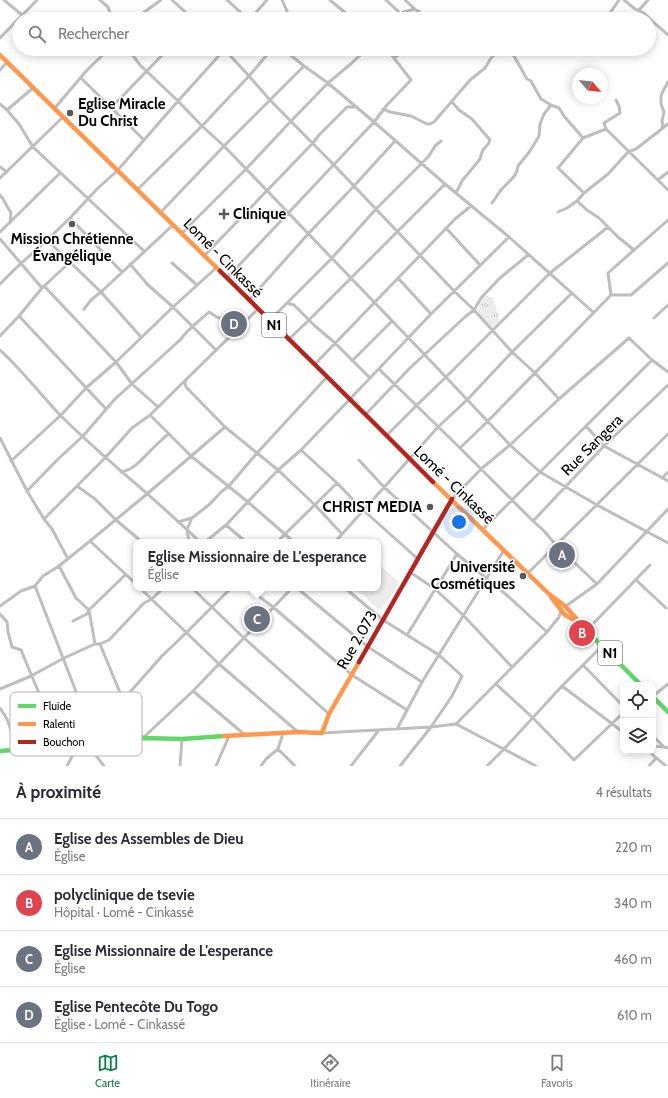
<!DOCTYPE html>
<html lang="fr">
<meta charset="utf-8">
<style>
body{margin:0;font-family:Cabin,sans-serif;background:#f2f2f3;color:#2b2b33}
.controls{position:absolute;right:12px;bottom:12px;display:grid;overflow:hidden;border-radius:8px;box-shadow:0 2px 10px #0003}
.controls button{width:36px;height:36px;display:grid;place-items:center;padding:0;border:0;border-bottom:1px solid #e1e1e2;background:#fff;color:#2b2b33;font:20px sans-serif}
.compass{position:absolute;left:572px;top:68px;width:36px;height:36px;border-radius:50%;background:#fff;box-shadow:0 2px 10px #0003;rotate:118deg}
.you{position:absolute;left:459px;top:522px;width:14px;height:14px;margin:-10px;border:3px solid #fff;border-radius:50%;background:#1a73e8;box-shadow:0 0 0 6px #1a73e833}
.badge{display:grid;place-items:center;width:26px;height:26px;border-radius:50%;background:#0b8043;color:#fff;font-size:13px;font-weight:700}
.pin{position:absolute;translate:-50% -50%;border:2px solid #fff;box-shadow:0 1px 4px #0006}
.popup{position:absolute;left:133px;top:539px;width:248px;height:52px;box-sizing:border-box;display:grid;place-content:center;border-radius:8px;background:#fff;filter:drop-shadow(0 1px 3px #0005);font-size:13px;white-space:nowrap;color:#7c7c81}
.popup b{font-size:15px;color:#2b2b33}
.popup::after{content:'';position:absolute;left:50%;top:100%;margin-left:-8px;border:8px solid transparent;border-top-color:#fff}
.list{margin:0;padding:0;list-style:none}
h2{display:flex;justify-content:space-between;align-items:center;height:52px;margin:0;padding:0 16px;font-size:17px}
h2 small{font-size:13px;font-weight:400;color:#7c7c81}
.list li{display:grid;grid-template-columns:26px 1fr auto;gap:12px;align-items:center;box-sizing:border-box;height:56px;padding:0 16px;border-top:1px solid #e1e1e2}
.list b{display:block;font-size:15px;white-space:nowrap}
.list p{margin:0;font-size:13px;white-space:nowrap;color:#7c7c81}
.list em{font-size:13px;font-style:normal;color:#7c7c81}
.icon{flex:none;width:22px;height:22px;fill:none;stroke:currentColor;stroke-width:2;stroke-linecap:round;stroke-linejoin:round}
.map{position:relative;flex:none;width:668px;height:766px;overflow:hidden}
.search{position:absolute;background:#fff;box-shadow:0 2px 10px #0003;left:12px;right:12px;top:12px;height:44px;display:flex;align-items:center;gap:10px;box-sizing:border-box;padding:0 14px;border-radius:22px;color:#7c7c81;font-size:15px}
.sheet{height:276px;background:#fff}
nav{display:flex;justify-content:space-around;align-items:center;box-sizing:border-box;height:56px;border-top:1px solid #e1e1e2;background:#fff;font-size:11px;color:#7c7c81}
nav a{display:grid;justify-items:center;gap:2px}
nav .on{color:#0b8043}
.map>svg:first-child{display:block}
.grass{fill:url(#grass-tufts)}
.green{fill:#ececec}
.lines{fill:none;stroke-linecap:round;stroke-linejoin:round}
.street{stroke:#bebebe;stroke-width:3}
.fast{stroke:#63d668;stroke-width:4.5}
.slow{stroke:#ff974d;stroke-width:4.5}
.jam{stroke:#b3261e;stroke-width:4.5}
.poi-dot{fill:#595959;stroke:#fff;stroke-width:1.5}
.labels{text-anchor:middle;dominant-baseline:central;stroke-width:3;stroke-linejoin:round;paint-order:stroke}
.shield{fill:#fff;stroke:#4c4c4c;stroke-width:1}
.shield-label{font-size:14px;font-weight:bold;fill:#000}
.poi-label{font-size:15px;font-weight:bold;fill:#000;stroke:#fff;text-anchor:start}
.street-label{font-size:15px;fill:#000;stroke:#fff}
.key{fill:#fff;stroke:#b2b2b2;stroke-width:1}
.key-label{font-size:11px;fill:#000}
</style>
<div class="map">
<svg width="668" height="766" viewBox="0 0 668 766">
<defs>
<pattern id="grass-tufts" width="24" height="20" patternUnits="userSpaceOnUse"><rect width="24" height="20" fill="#ececec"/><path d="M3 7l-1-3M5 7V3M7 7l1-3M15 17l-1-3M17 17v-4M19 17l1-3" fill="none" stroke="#c9c9c9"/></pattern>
</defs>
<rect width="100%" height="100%" fill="#fff"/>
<path class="grass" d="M485 295 493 298 500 322 491 328 478 313 480 301Z"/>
<path class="green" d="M378 564 398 581V585L386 603 379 610 370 602 364 595 357 592 353 588H378Z"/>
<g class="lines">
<path class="street" d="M4 0 22 15
M100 0 108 7 112 19
M172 0 193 19
M227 0 248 19
M282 0 287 11 288 19
M330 0 353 19
M386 0 398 11 399 14
M405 0 417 11H419L421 14 426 19
M624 0 635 9 644 13 651 20 649 22
M639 10 648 0
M136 19 139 16 161 0
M250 19 267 0
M396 19C402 10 406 12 415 9
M414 19 416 15 421 14
M612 19 610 13 619 0
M651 20 668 35
M0 38 37 0
M128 49 140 65 178 101 202 126 224 146 424 354 510 445 540 472 597 505 668 543
M224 49 249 76 272 49
M283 49 304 66 328 83 374 122 445 184 509 237 593 312
M506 49 514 56 527 79 531 81 541 99 551 105 559 108 564 116 583 138
M510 49 513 50 516 49
M579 49 585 52 593 49
M612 49 614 53
M394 58 407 49
M0 70 7 62
M81 78 144 140
M452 102 459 110 472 119 490 140C489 145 486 146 483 150 481 153 481 156 480 159L462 181 456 193
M0 104 7 110 19 124 33 147 144 251
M111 108 168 49
M54 109 87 70 109 49
M383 109 390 112 411 116 427 124H430L434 122 470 80 485 68 491 58 501 49
M7 110 33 88
M662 127 663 125 662 121 664 112 661 104V97L662 93 668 82
M606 129 604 123 620 113 619 106 616 100
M0 167 7 172
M0 178 63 117
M658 180 668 172
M137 190 202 126 249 76 270 100 334 165 454 291 474 310 512 352 535 373 559 399
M584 193 558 168 583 138 606 129 668 190
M0 195 3 199 11 213 10 223
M577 201 587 210 599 218 618 237 634 250
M492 203C495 199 498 194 501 190 508 182 517 177 518 166L530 151 539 136 540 124 544 114 551 105
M558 212 567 208 577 201 584 193 608 174 628 152 636 149 668 124
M160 213 224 146 304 66
M70 218 122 272
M446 228 480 265
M0 232 60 173
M181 234 246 169 291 121 328 83 353 62 366 49
M0 239 42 288
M47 240 101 292 141 337
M204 256 313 143 319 135 347 107H357
M172 263 197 285
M130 264 148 285 173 307 216 350
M227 278 374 122 387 105 411 80 387 49
M398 278 431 314
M0 284 16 268 47 240 70 218 98 188 117 171 178 101 225 49
M44 286 116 362 132 384 158 407
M611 295 608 273 668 220
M249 300 308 234 354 186 395 141
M287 303 294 305 315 326 335 343 370 378
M84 309 91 300 101 292 173 225
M19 316 106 409
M654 318 668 305
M269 321 332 258 376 209 429 156 435 146 441 141
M0 336 19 316 42 288 70 262
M288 340 309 320 445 184
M0 350C22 370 40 394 60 415 105 460 155 498 200 542
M352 361 392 321
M315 364 432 243 455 219 471 206
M379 369 460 448 533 521 544 531 556 545 597 584
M186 380 185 383 186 387 225 427 278 470 315 505 342 534
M366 414 410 368 466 316 474 310 481 298 500 278 528 255
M150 415 191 456 248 502 294 542
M586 426 604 446 668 481
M387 435 416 406 446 377 550 273 608 227
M0 438 27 491 44 519 52 529 68 559
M460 448 488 421 611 295H631L668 263
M301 450 337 483 363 510 418 559
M359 460 384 487 457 554 509 597 547 632
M11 461 61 415 86 388 116 362 173 307 216 268
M121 472C134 470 143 458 152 449 157 444 163 439 168 434
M662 478 668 472
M27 491 57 460 83 436 115 399 180 340C187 330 199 321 209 312L217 317 240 326
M452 499 481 469 510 445 559 399 629 338 652 360 668 372
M44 519 77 486
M533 521 604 446 668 385
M178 522 192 518
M226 525 246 542
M483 529 652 360
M90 541 147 494 225 427
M142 542 116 520 95 499 77 486 105 458 132 428 150 415 258 309
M189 542 187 529 192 518 210 504 221 492 229 486 257 453 327 377
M205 542 226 525 278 470 301 450 350 399 431 314 509 237
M277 542 337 483
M335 542 438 427 468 399 512 352 572 293
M59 566 76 598 89 610 95 644
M410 572 435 589 463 615 512 667
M528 573 668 434
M636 580 666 608
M35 586 96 743
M140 588 219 664 298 732
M192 588 244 638 329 714
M248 588 273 607 352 675 407 710
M297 588 368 647 422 682
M345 588 383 620 439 655 462 676 452 696 431 727 400 766
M0 606 21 591 35 586 43 576 59 566 90 541 136 584
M566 606 597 584 668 509
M0 614 7 622 8 632 12 647 21 650 61 746
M73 621 87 614 89 610 125 575
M587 630 650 565
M407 635 457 554
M100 644 123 700 143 738 193 691 292 588
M583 665 623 706
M496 684 533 718 574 760 623 713
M562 686 623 732
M0 689 31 676 64 658 95 644H100L109 640 144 603 152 599 163 588
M193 691 245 735
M653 696 668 684
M123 700 162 656 187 632 231 588
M0 708 7 719 18 750
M456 724 547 632 559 617 561 611
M397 729 422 682 504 550
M322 733 431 727 456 724 536 766
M653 736 664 747 668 748
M89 744 94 753 104 766
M653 746 664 747
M278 749 295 766
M648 751 666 766
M67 766 78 745
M180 766 182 739
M216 766 229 736
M261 766 266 759 278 749 283 733
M351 766 379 730
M487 766 504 749 562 686 602 646
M649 766 656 758"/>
<path class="fast" d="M575 617 578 622 641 685
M653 697 668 712
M0 751 89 744 143 738 182 739 224 736"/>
<path class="slow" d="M0 55 220 271
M433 482 549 594 565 606 575 617
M551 597 565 615 578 622
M224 736 298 732 322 733 329 714 359 662"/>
<path class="jam" d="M220 271 370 419 433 482
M359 662 452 499"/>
</g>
<g class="poi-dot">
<circle cx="70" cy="113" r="4"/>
<path d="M222 208h4v4h4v4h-4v4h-4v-4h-4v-4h4z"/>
<circle cx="72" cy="224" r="4"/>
<circle cx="430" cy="507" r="4"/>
<circle cx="523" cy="576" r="4"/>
</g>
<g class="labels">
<g class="shield">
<rect x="262" y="313" width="24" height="24" rx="3"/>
<rect x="598" y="641" width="24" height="24" rx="3"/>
</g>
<g class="shield-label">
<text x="274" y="325">N1</text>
<text x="610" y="653">N1</text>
</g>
<g class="poi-label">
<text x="78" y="104">Eglise Miracle<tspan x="78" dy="17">Du Christ</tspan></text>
<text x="233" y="214">Clinique</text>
<text x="72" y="239" text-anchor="middle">Mission Chrétienne<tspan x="72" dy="17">Évangélique</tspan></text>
<text x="422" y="507" text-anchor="end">CHRIST MEDIA</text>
<text x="515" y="567" text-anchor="end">Université<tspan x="515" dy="17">Cosmétiques</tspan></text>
</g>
<g class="street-label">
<text transform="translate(223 258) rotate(45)">Lomé - Cinkassé</text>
<text transform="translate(592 445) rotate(-45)">Rue Sangera</text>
<text transform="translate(454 485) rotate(44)">Lomé - Cinkassé</text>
<text transform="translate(357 640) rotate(-60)">Rue 2.073</text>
</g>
</g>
<rect x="10" y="692" width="132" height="64" rx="6" class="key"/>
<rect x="18" y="704" width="18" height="4" fill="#63d668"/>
<rect x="18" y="722" width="18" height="4" fill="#ff974d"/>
<rect x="18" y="740" width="18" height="4" fill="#b3261e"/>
<g class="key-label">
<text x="43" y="710">Fluide</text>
<text x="43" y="728">Ralenti</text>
<text x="43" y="746">Bouchon</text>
</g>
</svg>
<div class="controls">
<button><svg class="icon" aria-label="locate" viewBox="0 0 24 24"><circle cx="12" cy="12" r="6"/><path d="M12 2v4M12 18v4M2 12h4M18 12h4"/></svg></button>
<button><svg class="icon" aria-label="layers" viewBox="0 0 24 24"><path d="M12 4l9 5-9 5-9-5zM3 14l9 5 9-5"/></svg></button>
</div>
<svg class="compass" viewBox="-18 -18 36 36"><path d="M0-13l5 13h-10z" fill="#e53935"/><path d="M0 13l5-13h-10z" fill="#7c7c81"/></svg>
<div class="you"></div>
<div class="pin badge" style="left:562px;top:555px;background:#6b7280">A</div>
<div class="pin badge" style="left:582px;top:633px;background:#e0444e">B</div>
<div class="pin badge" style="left:257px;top:619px;background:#6b7280">C</div>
<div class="popup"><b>Eglise Missionnaire de L'esperance</b>Église</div>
<div class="pin badge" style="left:234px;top:324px;background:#6b7280">D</div>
<div class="search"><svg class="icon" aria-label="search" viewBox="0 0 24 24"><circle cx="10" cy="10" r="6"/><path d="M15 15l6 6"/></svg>Rechercher</div>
</div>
<section class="sheet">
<h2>À proximité<small>4 résultats</small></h2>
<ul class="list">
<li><span class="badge" style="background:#6b7280">A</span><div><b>Eglise des Assembles de Dieu</b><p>Église</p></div><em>220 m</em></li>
<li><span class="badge" style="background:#e0444e">B</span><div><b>polyclinique de tsevie</b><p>Hôpital · Lomé - Cinkassé</p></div><em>340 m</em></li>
<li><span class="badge" style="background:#6b7280">C</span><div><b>Eglise Missionnaire de L'esperance</b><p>Église</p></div><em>460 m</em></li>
<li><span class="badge" style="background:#6b7280">D</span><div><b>Eglise Pentecôte Du Togo</b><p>Église · Lomé - Cinkassé</p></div><em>610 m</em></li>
</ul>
</section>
<nav>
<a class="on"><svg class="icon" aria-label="map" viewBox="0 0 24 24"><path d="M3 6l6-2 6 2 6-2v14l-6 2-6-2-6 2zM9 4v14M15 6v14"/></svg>Carte</a>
<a><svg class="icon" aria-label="directions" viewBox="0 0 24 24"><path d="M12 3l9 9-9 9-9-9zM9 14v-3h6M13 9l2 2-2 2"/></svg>Itinéraire</a>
<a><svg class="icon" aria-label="saved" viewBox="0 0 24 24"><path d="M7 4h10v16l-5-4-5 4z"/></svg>Favoris</a>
</nav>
